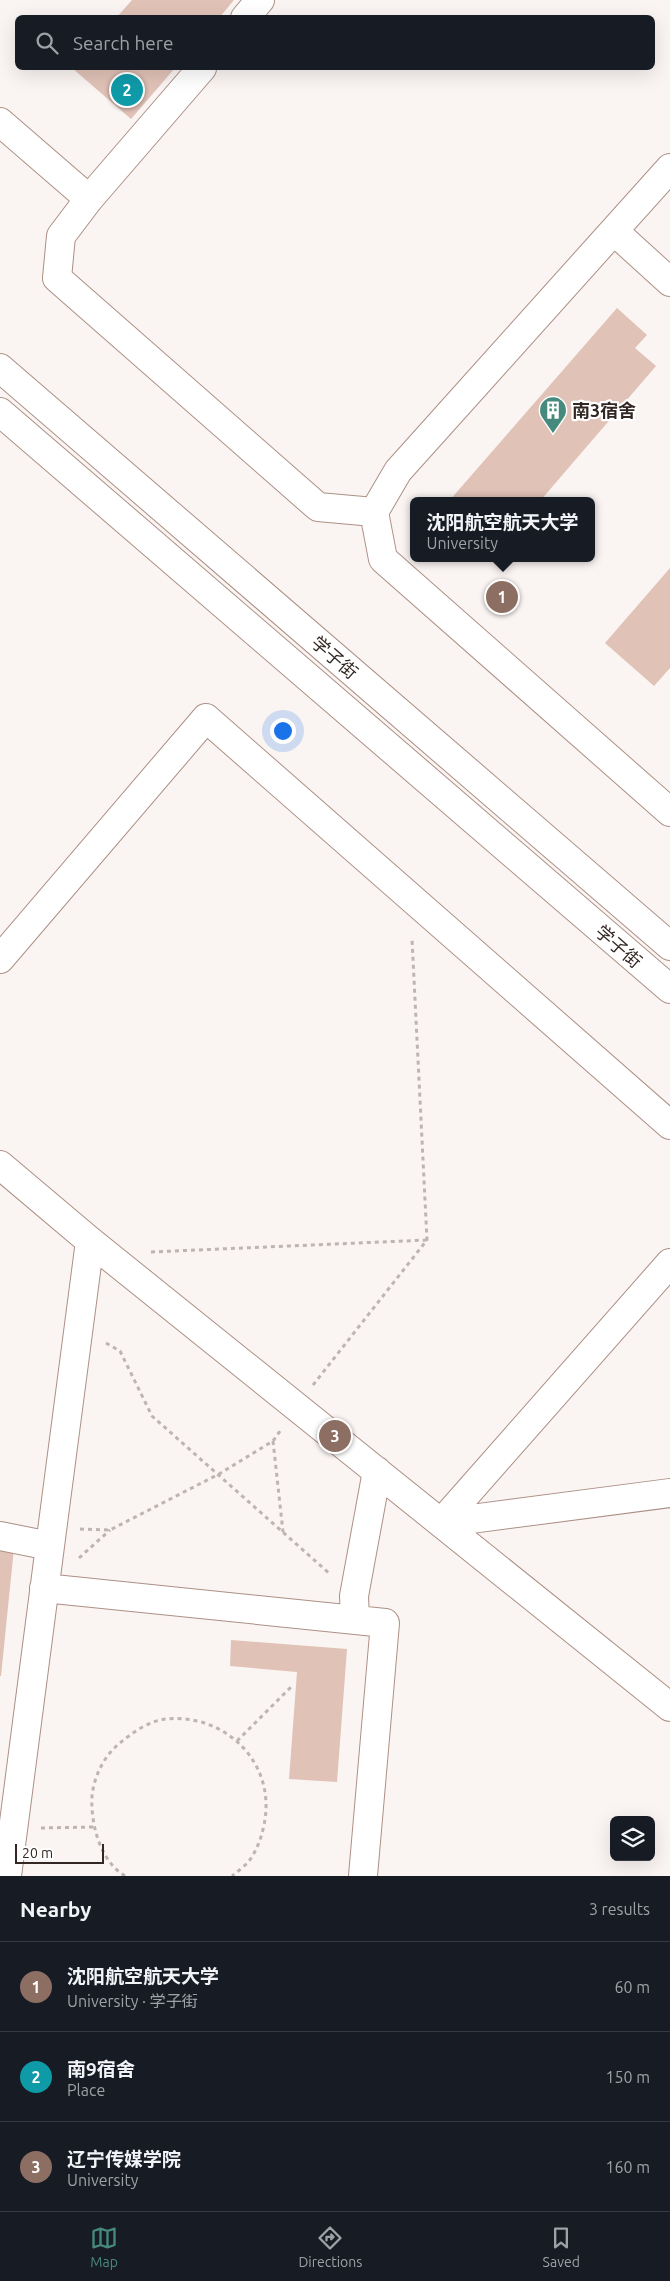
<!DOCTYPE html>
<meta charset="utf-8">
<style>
body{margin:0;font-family:Ubuntu,"Noto Sans SC",sans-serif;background:#20242c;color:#f1f3f6}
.controls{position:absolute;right:15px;bottom:15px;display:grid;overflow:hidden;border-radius:8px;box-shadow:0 5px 20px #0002}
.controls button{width:45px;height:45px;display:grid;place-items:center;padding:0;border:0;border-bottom:1px solid #363941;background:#171b24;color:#f1f3f6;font:25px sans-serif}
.scale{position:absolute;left:15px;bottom:12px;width:89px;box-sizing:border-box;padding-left:5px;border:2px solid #322722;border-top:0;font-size:14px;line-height:18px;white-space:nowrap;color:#322722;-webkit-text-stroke:4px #fff;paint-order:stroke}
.you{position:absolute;left:282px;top:730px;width:18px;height:18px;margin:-12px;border:4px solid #fff;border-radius:50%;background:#1a73e8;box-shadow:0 0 0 8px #1a73e833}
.badge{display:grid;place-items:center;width:32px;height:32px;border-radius:50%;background:#468a7d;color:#fff;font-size:16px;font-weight:700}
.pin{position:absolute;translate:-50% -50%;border:2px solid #fff;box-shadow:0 1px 5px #0006}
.popup{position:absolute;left:410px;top:497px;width:185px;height:65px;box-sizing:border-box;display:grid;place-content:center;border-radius:8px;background:#171b24;filter:drop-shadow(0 1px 4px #0005);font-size:16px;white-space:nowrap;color:#9ea1a6}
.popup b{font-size:19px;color:#f1f3f6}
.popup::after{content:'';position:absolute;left:50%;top:100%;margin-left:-10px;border:10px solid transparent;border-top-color:#171b24}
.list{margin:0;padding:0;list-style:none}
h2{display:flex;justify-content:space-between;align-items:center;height:65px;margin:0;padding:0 20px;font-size:21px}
h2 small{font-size:16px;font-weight:400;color:#9ea1a6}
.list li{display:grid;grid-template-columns:32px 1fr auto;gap:15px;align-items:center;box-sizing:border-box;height:90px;padding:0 20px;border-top:1px solid #363941}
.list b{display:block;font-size:19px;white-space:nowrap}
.list p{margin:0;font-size:16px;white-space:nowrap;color:#9ea1a6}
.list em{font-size:16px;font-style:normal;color:#9ea1a6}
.icon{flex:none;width:28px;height:28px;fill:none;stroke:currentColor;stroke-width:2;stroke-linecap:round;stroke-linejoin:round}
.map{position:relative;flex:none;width:670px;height:1876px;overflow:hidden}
.search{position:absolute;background:#171b24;box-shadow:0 5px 20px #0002;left:15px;right:15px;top:15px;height:55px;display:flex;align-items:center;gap:12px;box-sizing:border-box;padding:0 18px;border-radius:8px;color:#9ea1a6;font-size:19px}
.sheet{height:335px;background:#171b24}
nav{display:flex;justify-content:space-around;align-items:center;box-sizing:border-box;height:70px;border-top:1px solid #363941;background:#171b24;font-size:14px;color:#9ea1a6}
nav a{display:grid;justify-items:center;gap:2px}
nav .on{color:#468a7d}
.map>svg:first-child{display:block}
.building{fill:#e1c2b7}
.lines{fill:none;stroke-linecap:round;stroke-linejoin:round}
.minor-casing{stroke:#ac9085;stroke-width:30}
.path{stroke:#bdb5b2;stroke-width:3;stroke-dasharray:4 4;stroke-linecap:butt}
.minor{stroke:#fff;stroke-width:28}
.labels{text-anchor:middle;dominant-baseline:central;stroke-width:4.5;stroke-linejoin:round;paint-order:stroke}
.poi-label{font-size:18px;font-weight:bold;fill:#322722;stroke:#fff;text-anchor:start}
.street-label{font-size:18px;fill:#322722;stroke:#fff}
</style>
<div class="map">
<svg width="670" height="1876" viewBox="0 0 670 1876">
<rect width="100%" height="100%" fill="#faf4f2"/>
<path class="building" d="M132 0H234L219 18H116Z
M72 68H175L131 119Z
M617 308 647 335 635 348 656 366 540 501H449Z
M670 568V668L654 686 605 643Z
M0 1536 15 1538 1 1676H0Z
M231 1640 347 1649 337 1782 289 1779 297 1672 230 1666Z"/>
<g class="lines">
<g class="minor-casing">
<path id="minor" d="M245 18 260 0
M202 68 89 199 61 236 57 278 318 507 374 512
M0 122 89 199
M670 168 398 471 374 512 383 559 670 812
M614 231 670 282
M0 368 670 946
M0 412 670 989
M0 959 206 718 670 1125
M0 1165 90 1241 50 1546 0 1536
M90 1241 670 1707
M441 1523 670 1263
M441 1523 670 1493
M44 1588 385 1623 363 1876
M355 1620 354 1596 377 1471
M7 1876 50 1546"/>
</g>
<path class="path" d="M151 1252 427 1240
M106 1343 120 1351 152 1416 330 1574
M313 1385 427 1240 412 939
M273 1441 283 1532
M80 1529 110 1530 219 1474 273 1441 280 1431
M79 1558 110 1530
M237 1741 292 1686
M41 1828 93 1827
M125 1876C102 1862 93 1831 92 1807 90 1784 102 1757 120 1743 133 1732 149 1721 166 1719 224 1713 274 1761 265 1819 263 1833 258 1849 249 1861 245 1866 238 1871 232 1876"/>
<use href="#minor" class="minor"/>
</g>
<defs>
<g id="building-pin" transform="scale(1.4375)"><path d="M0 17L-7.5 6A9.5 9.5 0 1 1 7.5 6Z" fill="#468a7d" stroke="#fff"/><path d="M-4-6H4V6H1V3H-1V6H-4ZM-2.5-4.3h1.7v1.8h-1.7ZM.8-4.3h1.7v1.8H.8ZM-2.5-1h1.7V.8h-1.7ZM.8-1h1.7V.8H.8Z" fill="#fff"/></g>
</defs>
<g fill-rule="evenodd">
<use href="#building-pin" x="553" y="410"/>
</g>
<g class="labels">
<g class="poi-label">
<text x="572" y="410">南3宿舍</text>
</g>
<g class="street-label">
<text transform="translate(335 657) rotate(41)">学子街</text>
<text transform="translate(619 946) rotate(41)">学子街</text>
</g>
</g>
</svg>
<div class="controls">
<button><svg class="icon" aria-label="layers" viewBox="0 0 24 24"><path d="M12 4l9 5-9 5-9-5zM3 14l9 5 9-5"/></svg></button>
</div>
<div class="scale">20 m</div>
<div class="you"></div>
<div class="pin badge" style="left:502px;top:597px;background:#8d6e63">1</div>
<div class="popup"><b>沈阳航空航天大学</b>University</div>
<div class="pin badge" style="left:127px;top:90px;background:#0f9aa8">2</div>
<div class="pin badge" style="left:335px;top:1436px;background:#8d6e63">3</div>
<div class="search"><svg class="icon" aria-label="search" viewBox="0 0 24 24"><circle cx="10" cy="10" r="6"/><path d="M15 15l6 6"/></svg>Search here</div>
</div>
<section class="sheet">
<h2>Nearby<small>3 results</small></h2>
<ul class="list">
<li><span class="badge" style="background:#8d6e63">1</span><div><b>沈阳航空航天大学</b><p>University · 学子街</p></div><em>60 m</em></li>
<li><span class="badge" style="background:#0f9aa8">2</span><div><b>南9宿舍</b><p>Place</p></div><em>150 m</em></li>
<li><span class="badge" style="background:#8d6e63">3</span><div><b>辽宁传媒学院</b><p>University</p></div><em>160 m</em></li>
</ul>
</section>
<nav>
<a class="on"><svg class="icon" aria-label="map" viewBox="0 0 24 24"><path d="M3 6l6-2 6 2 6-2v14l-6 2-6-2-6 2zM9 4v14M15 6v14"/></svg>Map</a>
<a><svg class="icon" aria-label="directions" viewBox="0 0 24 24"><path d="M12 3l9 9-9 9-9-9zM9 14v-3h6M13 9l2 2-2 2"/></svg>Directions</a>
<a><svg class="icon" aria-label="saved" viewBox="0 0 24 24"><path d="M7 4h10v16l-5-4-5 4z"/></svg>Saved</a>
</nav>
